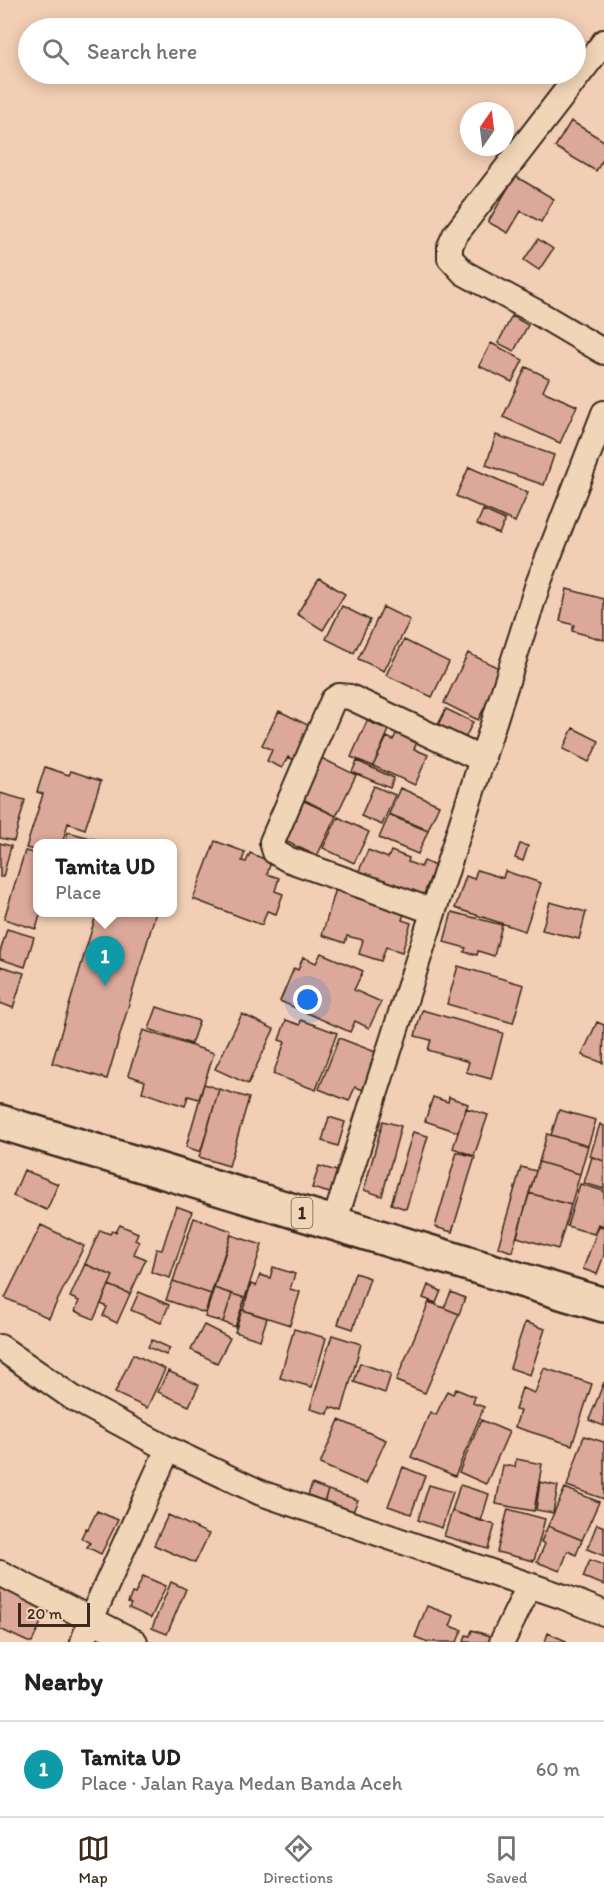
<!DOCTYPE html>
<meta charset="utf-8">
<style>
body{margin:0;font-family:Itim,sans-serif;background:#f2f2f2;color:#202124}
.compass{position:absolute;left:460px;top:102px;width:54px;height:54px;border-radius:50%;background:#fff;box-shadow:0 3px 15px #0003;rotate:14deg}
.scale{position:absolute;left:18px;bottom:15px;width:72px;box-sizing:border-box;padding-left:6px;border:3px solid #3b2a1e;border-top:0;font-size:16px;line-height:21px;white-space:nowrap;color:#3b2a1e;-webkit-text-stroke:4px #f0d5b7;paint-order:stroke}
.you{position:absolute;left:308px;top:1000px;width:21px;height:21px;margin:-15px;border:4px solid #fff;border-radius:50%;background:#1a73e8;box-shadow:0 0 0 9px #1a73e833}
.badge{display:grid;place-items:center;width:39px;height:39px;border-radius:50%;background:#3b2a1e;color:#fff;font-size:20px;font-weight:700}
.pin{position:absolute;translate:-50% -50px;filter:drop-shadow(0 2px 3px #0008)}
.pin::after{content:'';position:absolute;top:32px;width:21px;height:18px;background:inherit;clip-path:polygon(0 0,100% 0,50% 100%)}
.popup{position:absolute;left:33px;top:839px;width:144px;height:78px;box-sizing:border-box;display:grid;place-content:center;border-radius:12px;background:#fff;filter:drop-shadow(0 2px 4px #0005);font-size:20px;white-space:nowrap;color:#757577}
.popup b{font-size:22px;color:#202124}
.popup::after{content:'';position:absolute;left:50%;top:100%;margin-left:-12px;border:12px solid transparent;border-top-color:#fff}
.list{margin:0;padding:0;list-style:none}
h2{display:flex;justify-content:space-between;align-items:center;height:78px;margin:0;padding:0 24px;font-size:26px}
h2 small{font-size:20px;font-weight:400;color:#757577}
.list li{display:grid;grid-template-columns:39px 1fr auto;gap:18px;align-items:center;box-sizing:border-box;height:96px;padding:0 24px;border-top:2px solid #e0e0e0}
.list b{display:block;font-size:22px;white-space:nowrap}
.list p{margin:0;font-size:20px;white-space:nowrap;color:#757577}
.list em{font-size:20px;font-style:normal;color:#757577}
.icon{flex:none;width:33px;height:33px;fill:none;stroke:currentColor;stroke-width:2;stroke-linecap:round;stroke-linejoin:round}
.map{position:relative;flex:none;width:604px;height:1642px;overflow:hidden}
.search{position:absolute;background:#fff;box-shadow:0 3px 15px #0003;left:18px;right:18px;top:18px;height:66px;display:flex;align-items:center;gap:15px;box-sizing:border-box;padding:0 21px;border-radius:33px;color:#757577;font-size:22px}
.sheet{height:174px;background:#fff}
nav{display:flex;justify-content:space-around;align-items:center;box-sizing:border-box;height:84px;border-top:2px solid #e0e0e0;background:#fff;font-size:16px;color:#757577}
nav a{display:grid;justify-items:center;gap:3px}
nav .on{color:#3b2a1e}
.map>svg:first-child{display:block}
.building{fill:#dca899;stroke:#3b2a1e;stroke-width:1.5}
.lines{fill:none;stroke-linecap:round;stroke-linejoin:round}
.minor-casing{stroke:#3b2a1e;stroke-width:28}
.highway-casing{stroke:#3b2a1e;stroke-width:38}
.minor{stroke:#f0d5b7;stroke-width:24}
.highway{stroke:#f0d5b7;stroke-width:33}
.labels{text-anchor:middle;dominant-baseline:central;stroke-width:4.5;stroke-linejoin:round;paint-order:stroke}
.shield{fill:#f0d5b7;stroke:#715d4c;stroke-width:1.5}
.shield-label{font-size:18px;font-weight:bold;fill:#3b2a1e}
</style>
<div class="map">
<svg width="604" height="1642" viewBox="0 0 604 1642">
<rect width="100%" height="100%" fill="#f2ceb4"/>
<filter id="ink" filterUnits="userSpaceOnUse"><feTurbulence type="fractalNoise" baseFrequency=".0167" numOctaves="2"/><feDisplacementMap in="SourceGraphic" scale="12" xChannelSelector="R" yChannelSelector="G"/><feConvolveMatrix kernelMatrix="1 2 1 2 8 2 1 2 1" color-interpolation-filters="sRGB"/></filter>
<g filter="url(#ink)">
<path class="building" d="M571 121 604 141V158L596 171 555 147Z
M515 176 554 199 541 222 521 211 508 233 488 222Z
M538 239 553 249 539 270 524 260Z
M512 316 528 325 514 351 498 343Z
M491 343 523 360 512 382 479 366Z
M526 367 549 378 543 391 577 406 560 443 503 417Z
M496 435 554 455 544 485 486 465Z
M469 467 528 493 515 522 456 496Z
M483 510 505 520 499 534 477 524Z
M319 578 345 594 323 630 297 614Z
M567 589 604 599V640L572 631 574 625 560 621Z
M342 606 370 620 354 653 326 639Z
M383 607 410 620 384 671 358 659Z
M404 640 449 662 432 697 386 675Z
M468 653 503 670 478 720 444 703Z
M446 709 473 722 461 746 434 733Z
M279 711 312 727 296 761 288 757 282 768 267 761 272 750 262 745Z
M367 721 389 730 373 766 351 757Z
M399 728 419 737 414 749 428 755 415 785 373 766 387 737 393 740Z
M573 728 599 741 589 762 563 749Z
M313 754 356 775 336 816 295 795Z
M357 761 394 778 390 788 352 772Z
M45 767 69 775 71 771 101 781 85 829 68 823 62 844H38V851L26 848 43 794 37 792Z
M374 786 395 795 382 825 361 816Z
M400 788 439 805 428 830 389 814Z
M0 793 25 800 14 841 0 838Z
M302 800 336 816 317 856 283 840Z
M389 815 428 831 418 854 379 838Z
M338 817 369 832 354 863 323 848Z
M68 832 98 840 97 844H65Z
M215 841 245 852 242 861 246 862 250 853 271 862 267 874 279 878 275 891 283 894 276 914 267 911 262 925 193 899Z
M0 843 11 846 3 877H0Z
M520 844 528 846 523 861 515 858Z
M368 850 388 858 391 851 409 858 408 862 421 867 424 861 435 866 422 899 358 873Z
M25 851 38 854V912H41L36 929 4 919Z
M477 870 503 878 505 871 541 883 525 931 455 908 466 876 474 879Z
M338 882 405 910 402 920 411 923 402 952 386 947 381 961 359 954 363 940 347 936 345 943 322 935Z
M550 902 586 912 579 939 542 930Z
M97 912H156L107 1079 52 1063Z
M452 912 502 925 494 956 478 951 477 955 464 952 466 948 444 942Z
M7 929 34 937 25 967 0 959V952Z
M321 953 363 971 354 990 381 1002 369 1028 355 1021 350 1032 280 1001 294 968 298 970 303 957 316 963Z
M0 966 24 973 13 1008 0 1003Z
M458 966 524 985 513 1023 447 1004Z
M157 1007 199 1021 191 1044 149 1029Z
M422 1010 503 1033 491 1079 466 1072 469 1062 428 1050 431 1040 415 1036Z
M242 1014 274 1029 248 1084 215 1069Z
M286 1020 300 1025 301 1020 337 1033 316 1090 273 1074 285 1042 279 1040Z
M597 1022 604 1025 603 1063 582 1055Z
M143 1030 214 1053 199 1099 188 1096 185 1106 142 1092 145 1081 128 1075Z
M339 1038 378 1053 364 1090 355 1087 349 1101 319 1089Z
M204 1084 219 1089 201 1152 186 1147Z
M219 1089 249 1098 229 1166 199 1157Z
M433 1097 448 1102 449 1097 468 1104 458 1132 425 1121Z
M466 1108 488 1115 474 1156 453 1148Z
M559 1110 596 1120 588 1146 551 1135Z
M329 1117 345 1122 338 1146 322 1141Z
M383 1121 401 1126 382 1196 364 1190Z
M600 1124 604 1126V1161L590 1156Z
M413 1132 428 1136 406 1209 391 1204Z
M547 1134 588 1146 580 1174 539 1162Z
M457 1152 475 1157 452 1232 435 1227Z
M592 1157 604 1161V1189L584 1183Z
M539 1162 580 1174 571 1205 529 1193Z
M319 1166 344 1173 337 1195 312 1188Z
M521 1167 536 1171 512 1252 498 1247Z
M24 1170 58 1184 47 1210 13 1196Z
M580 1184 604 1191V1226L598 1224 594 1234 567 1226Z
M529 1193 571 1205 558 1249 517 1237Z
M176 1206 192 1212 170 1278 151 1272 156 1249 162 1250Z
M194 1218 232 1231 211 1294 173 1281Z
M41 1225 84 1246 49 1318 5 1298Z
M120 1225 138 1233 135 1240 139 1242 134 1254 146 1259 130 1294 109 1285 113 1276 85 1264 100 1230 110 1234 112 1231 116 1232Z
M599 1226 604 1227V1255L597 1274 583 1269Z
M231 1235 262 1245 245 1298 214 1288Z
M85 1264 113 1276 94 1319 75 1311 79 1301 70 1297Z
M273 1267 295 1274 290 1289 300 1292 290 1325 243 1310 251 1284 256 1286 260 1275 270 1278Z
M355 1273 370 1278 353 1329 338 1324Z
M173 1281 211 1294 205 1313 166 1300Z
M109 1285 130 1294 117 1323 103 1316 107 1307 101 1304Z
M428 1285 441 1291 436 1303 423 1298Z
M214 1288 232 1294 223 1322 205 1317Z
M139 1292 169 1305 161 1323 131 1310Z
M451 1292 465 1298 459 1314 444 1308Z
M232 1294 245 1298 235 1327 223 1322Z
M429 1302 459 1314 425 1393 396 1381Z
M242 1310 267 1318 260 1340 235 1332Z
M525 1322 545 1329 530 1375 510 1368Z
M204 1325 230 1338 217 1363 191 1350Z
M294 1329 326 1338 312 1387 280 1378Z
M332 1335 361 1344 342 1411 330 1407 328 1414 310 1409Z
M152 1340 170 1348 166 1355 148 1347Z
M133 1354 165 1369 147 1408 115 1393Z
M360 1363 391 1374 385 1393 354 1382Z
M544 1368 592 1384 572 1445 515 1427 520 1411 515 1410 522 1388 535 1393Z
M168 1371 199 1385 189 1406 158 1392Z
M604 1382V1426L589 1420Z
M456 1389 475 1397 473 1403 484 1407 455 1476 411 1457 430 1412 436 1415 447 1391 453 1394Z
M339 1420 386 1440 366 1484 320 1464Z
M481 1420 509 1432 486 1484 459 1472Z
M584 1436 604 1442V1499L567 1486Z
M516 1459 542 1464 534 1511 496 1504 503 1465 515 1467Z
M403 1467 425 1476 411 1514 388 1506Z
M540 1482 558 1486 553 1513 536 1510Z
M312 1484 328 1490 324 1501 308 1495Z
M429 1485 453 1492 442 1528 418 1520Z
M460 1485 489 1494 481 1521 452 1511Z
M565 1488 599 1502 582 1540 548 1526Z
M328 1490 358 1500 352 1514 323 1505Z
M508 1509 545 1519 534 1561 497 1552Z
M97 1511 118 1520 101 1554 87 1547 90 1543 81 1538 86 1528 88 1529Z
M452 1511 495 1525 488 1549 444 1536Z
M168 1515 209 1534 195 1563 154 1545Z
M597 1524 604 1527V1556L587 1549Z
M548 1526 582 1540 576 1555 568 1551 560 1571 537 1562 545 1544 541 1542Z
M590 1560 604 1565V1585L583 1577Z
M143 1576 166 1586 151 1618 129 1608 131 1604 128 1603 132 1593 135 1594Z
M171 1582 186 1589 167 1634 152 1628Z
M0 1584 48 1607 32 1642H28L0 1629Z
M427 1606 454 1616 450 1626 462 1630 457 1642H428L415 1637Z
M472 1630 493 1637 492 1642H464L466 1635 470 1636Z
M548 1633 566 1641V1642H545Z"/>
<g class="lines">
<g class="minor-casing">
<path id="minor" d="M604 42 455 235 450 246V258L464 273 538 313 604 352
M432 911 287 859 275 852 272 842 333 700 339 696 350 697 483 760
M334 1223 538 584 604 413
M0 1347 73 1398 168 1449 261 1493 564 1597 604 1613
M0 1573 135 1642
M83 1642 91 1619 168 1449
M502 1642 529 1586"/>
</g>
<g class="highway-casing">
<path id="highway" d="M0 1122 604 1305"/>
</g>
<use href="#minor" class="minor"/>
<use href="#highway" class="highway"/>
</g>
</g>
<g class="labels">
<rect class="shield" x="291.5" y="1198" width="21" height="30" rx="4.5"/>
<g class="shield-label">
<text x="302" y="1213">1</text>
</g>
</g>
</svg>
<svg class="compass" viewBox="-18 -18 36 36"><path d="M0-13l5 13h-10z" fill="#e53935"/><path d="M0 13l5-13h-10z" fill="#757577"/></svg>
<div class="scale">20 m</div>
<div class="you"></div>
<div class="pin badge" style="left:105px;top:986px;background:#0f9aa8">1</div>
<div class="popup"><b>Tamita UD</b>Place</div>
<div class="search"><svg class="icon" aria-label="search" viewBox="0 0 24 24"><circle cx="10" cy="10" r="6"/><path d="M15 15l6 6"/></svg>Search here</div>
</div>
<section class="sheet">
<h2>Nearby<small></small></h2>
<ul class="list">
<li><span class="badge" style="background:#0f9aa8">1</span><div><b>Tamita UD</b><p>Place · Jalan Raya Medan Banda Aceh</p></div><em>60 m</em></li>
</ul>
</section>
<nav>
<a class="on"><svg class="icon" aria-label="map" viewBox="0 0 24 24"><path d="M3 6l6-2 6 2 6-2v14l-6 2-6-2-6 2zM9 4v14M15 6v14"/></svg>Map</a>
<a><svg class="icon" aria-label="directions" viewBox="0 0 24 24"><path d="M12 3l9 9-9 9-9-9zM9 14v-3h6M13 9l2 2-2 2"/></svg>Directions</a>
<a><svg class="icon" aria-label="saved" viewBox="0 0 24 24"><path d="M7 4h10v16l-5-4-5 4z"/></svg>Saved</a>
</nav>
